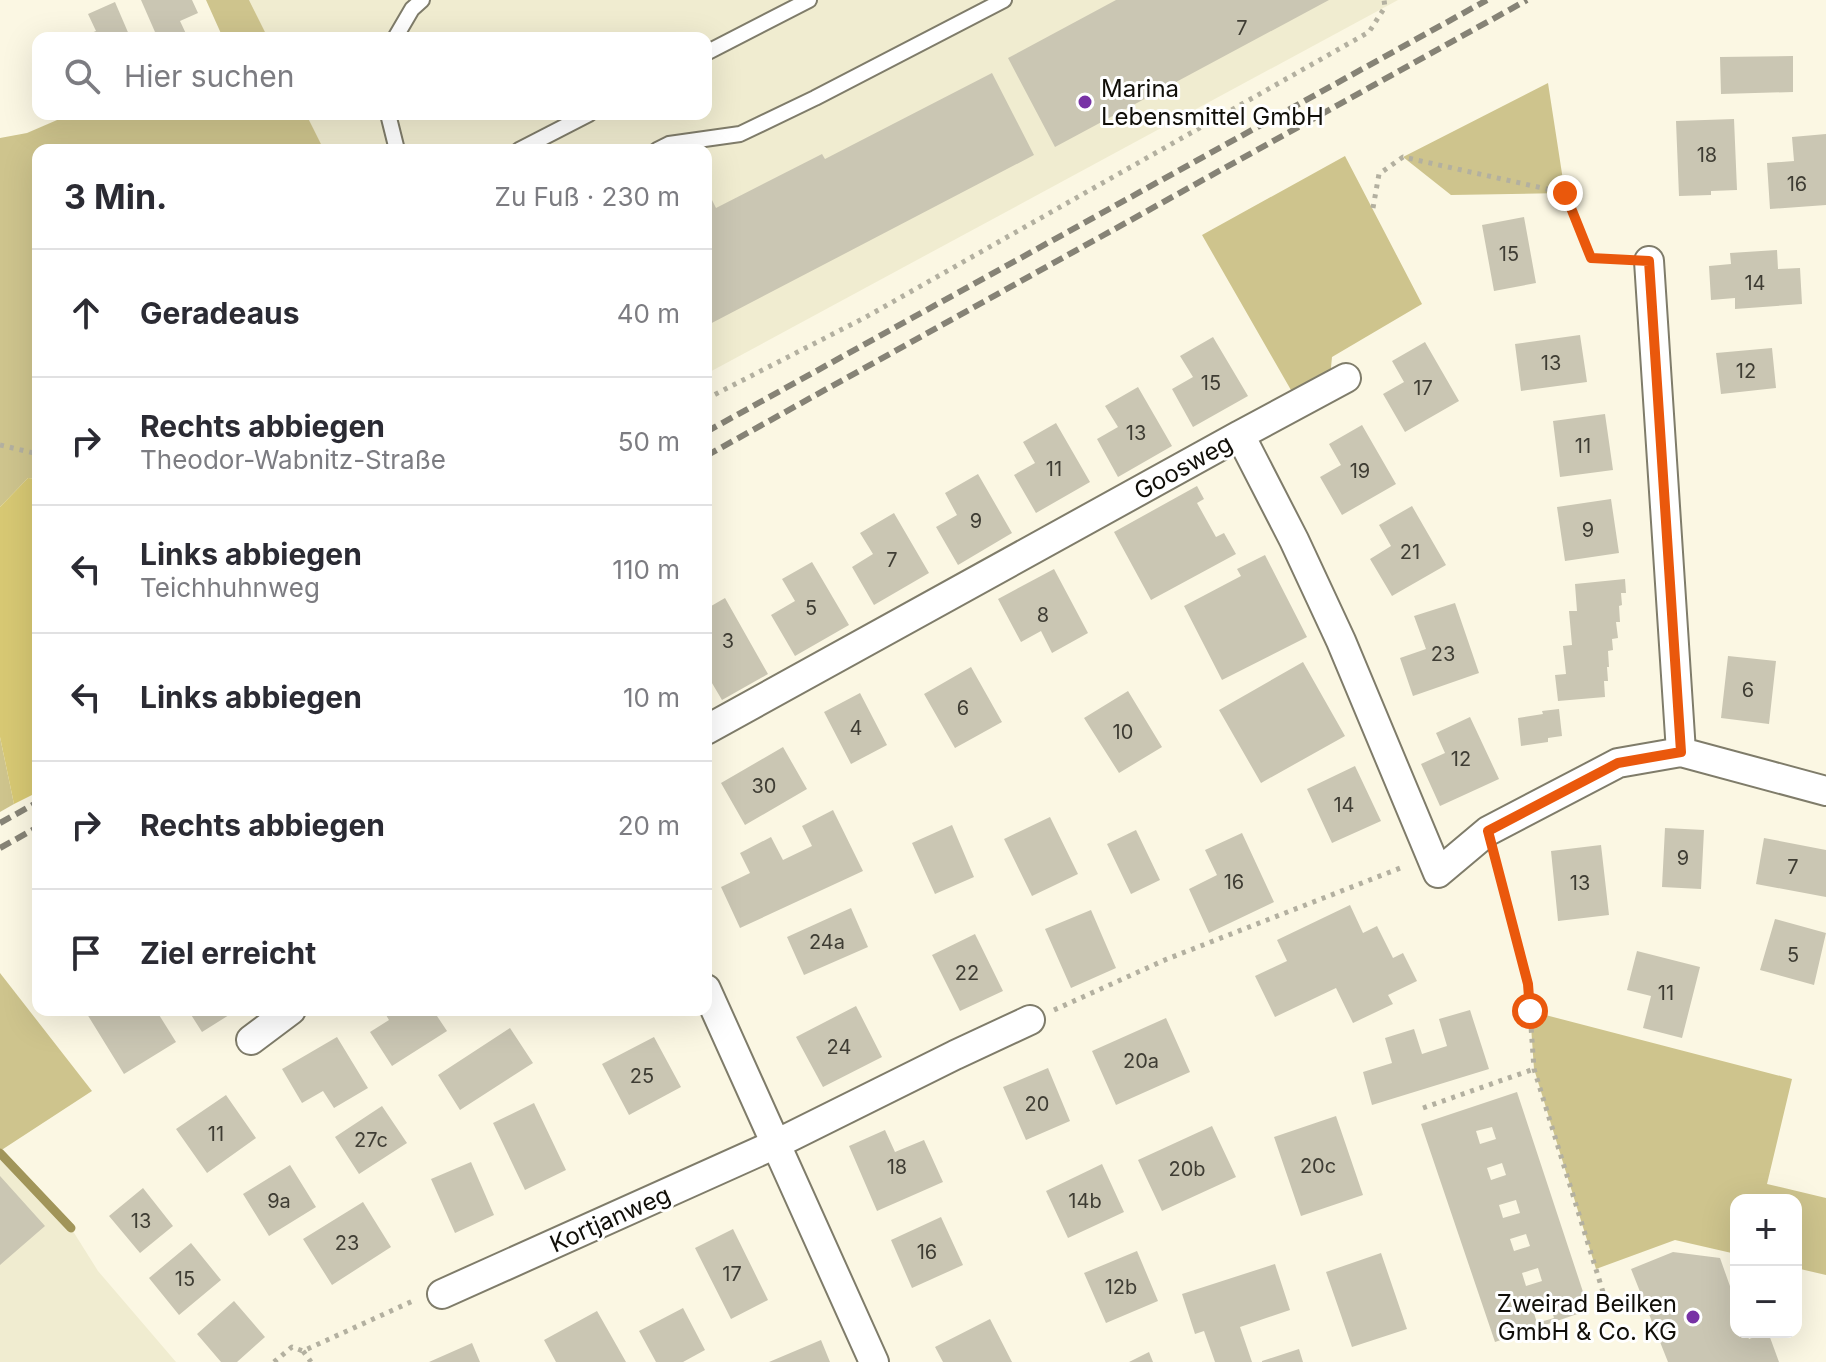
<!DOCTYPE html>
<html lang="de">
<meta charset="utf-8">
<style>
body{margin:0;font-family:Inter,sans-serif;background:#f7f7f7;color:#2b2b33}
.controls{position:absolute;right:24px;bottom:24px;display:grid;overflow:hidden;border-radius:16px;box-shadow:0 8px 32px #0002}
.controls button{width:72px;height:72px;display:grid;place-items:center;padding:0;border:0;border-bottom:2px solid #e1e1e2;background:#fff;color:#2b2b33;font:40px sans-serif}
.stop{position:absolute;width:24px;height:24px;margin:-18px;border:6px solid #ea580c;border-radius:50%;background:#fff}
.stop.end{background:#ea580c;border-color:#fff;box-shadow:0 2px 8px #0008}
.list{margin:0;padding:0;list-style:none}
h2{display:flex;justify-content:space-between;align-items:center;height:104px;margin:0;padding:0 32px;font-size:34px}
h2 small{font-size:26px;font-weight:400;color:#7c7c81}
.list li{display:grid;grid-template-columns:52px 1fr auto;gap:24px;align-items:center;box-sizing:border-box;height:128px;padding:0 32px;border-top:2px solid #e1e1e2}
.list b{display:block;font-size:30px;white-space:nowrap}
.list p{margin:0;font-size:26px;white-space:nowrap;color:#7c7c81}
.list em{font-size:26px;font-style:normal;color:#7c7c81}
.icon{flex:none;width:44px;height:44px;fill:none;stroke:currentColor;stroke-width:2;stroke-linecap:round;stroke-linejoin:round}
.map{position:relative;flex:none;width:1826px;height:1362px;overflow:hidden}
.search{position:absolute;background:#fff;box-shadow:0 8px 32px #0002;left:32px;top:32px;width:680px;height:88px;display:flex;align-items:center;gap:20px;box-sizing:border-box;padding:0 28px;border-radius:16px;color:#7c7c81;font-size:30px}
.panel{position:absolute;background:#fff;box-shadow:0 8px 32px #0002;left:32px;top:144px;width:680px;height:872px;border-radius:16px}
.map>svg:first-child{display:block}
.built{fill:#f0ecd0}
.green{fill:#cec48d}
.forest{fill:#d7c873}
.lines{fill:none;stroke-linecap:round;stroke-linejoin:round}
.stream{stroke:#a19559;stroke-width:9}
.building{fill:#cac6b3;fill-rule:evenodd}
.service-casing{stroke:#7f7c6a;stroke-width:18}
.minor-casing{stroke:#7f7c6a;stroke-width:32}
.path{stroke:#b3b0a0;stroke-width:5;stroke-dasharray:4 6;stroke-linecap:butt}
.service{stroke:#fff;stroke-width:14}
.minor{stroke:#fff;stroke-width:28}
.rail{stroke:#868376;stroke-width:6;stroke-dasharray:12 6;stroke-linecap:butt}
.route{stroke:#ea580c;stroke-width:10}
.poi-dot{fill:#7832a5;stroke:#fff;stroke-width:3}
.labels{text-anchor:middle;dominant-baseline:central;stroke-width:6;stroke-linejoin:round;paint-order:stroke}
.number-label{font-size:20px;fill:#3f3d34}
.poi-label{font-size:24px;fill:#110f09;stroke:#fff;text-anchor:start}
.street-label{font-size:24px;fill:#110f09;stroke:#fff}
</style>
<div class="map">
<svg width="1826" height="1362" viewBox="0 0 1826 1362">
<rect width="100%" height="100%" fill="#fbf7e3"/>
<path class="built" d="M249 0H1398L706 374V150H324L306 114H706V38H268Z
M0 1153 71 1228 98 1271 176 1362H0Z"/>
<path class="green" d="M206 0H249L268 38H223Z
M1548 83 1565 193 1451 195 1403 157Z
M71 114H306L324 150H38V479L28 478 0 507V138L27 133Z
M1345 156 1422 304 1332 357 1329 388 1299 404 1202 235Z
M0 737 14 804 0 812Z
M0 973 92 1091 0 1151Z
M1530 1011 1792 1079 1767 1184 1826 1198V1275L1796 1268V1200H1736V1254L1675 1240 1596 1269 1534 1069Z"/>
<path class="forest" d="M28 478 38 479V792L14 804 0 737V507Z"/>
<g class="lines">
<path class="stream" d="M0 1153 71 1228"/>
</g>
<path class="building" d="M141 0H192L198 13 180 21 188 38H142L155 32Z
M1116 0H1329L1055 147 1008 58Z
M115 2 130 37 79 38 96 31 88 14Z
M1793 56V92L1721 94 1720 57Z
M992 73 1034 155 706 326V188L716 208 822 154 825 159Z
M1734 119 1737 190 1711 191V195L1679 196 1676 121Z
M1826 134V205L1770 209 1767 163 1794 161 1792 137Z
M1524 217 1536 283 1494 291 1482 225Z
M1777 250 1778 269 1800 268 1802 304 1735 309V298L1711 300 1709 266 1731 264 1730 253Z
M1580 335 1587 382 1521 391 1515 344Z
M1213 337 1248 396 1193 427 1172 389 1193 377 1180 356Z
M1425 342 1459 401 1405 432 1383 394 1404 382 1392 361Z
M1772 348 1776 388 1721 394 1716 353Z
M1138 387 1172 446 1118 477 1097 439 1118 427 1105 406Z
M1605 414 1613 470 1560 477 1553 421Z
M1056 423 1090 482 1036 513 1014 475 1035 463 1023 442Z
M1362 425 1396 484 1342 515 1320 477 1341 465 1329 444Z
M978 474 1012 533 958 565 936 527 957 515 945 493Z
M1197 486 1204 499 1197 503 1216 537 1224 533 1236 554 1151 600 1114 532Z
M1611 499 1619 553 1565 561 1557 507Z
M1412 506 1446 565 1392 596 1370 559 1391 546 1379 525Z
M894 513 929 573 874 605 852 567 873 554 860 533Z
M1265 555 1307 637 1222 680 1184 606 1241 576 1237 569Z
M812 562 849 625 795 656 771 615 795 601 782 579Z
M1054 569 1088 633 1052 653 1041 631 1021 642 998 599Z
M1625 579 1626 593H1621L1622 605 1619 606 1620 622H1616L1618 638 1612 639 1613 650 1608 651 1609 667H1607L1608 681H1604L1605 697 1558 701 1555 675 1566 674 1563 646 1572 645 1569 611H1577L1575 584Z
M725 598 768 674 722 700 706 673V609Z
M1455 603 1479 673 1413 696 1400 658 1426 649 1414 616Z
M1728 656 1776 661 1769 724 1721 718Z
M1303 662 1345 736 1261 783 1219 710Z
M971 667 1002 722 955 748 924 694Z
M1128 691 1162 747 1119 773 1084 718Z
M860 693 887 745 851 764 824 712Z
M1559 709 1562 736 1548 738V742L1521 746 1518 718 1543 714 1542 711Z
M1470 717 1499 779 1440 806 1421 764 1445 753 1436 733Z
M783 747 807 789 745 825 721 783Z
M1355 766 1381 821 1332 843 1307 789Z
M833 810 863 871 740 928 721 887 750 873 740 853 771 837 783 860 812 846 802 826Z
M1050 817 1078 874 1032 896 1004 839Z
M952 825 974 877 935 894 912 843Z
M1665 828 1704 830 1701 889 1662 887Z
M1136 830 1160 880 1131 894 1107 844Z
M1242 833 1274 902 1209 933 1189 889 1217 875 1205 850Z
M1764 838 1826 850V897L1756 884Z
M1601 845 1609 915 1558 921 1551 851Z
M1350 905 1363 933 1377 926 1393 958 1403 953 1417 981 1388 995 1393 1004 1353 1023 1336 988 1275 1017 1255 976 1287 961 1277 940Z
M851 908 868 947 804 975 787 937Z
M1091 910 1116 968 1071 988 1045 929Z
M1775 919 1826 933 1814 985 1760 970Z
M975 934 1003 991 960 1011 932 955Z
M1637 951 1700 967 1682 1038 1643 1028 1651 996 1627 990Z
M856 1006 882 1057 823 1087 796 1037Z
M94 1010H156L176 1042 124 1074 87 1014Z
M188 1010H237L202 1032Z
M383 1010H433L447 1031 392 1066 370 1032 389 1020Z
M1470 1010 1489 1069 1372 1105 1363 1072 1392 1063 1385 1038 1414 1029 1422 1054 1447 1046 1439 1019Z
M1166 1018 1190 1072 1116 1105 1092 1051Z
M510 1028 533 1063 460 1110 438 1075Z
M337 1037 368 1088 334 1108 323 1091 302 1103 282 1069Z
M654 1037 681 1087 629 1115 602 1064Z
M1048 1068 1070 1121 1026 1140 1003 1087Z
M1517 1092 1589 1310 1495 1342 1421 1124ZM1492 1127 1496 1139 1480 1144 1476 1131ZM1502 1163 1506 1175 1491 1180 1487 1168ZM1516 1200 1520 1213 1503 1218 1499 1205ZM1526 1234 1530 1246 1514 1251 1510 1239ZM1538 1268 1542 1281 1526 1286 1522 1273ZM1550 1305 1554 1318 1537 1323 1533 1310Z
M226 1095 256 1138 207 1173 176 1129Z
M534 1103 566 1170 525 1190 493 1123Z
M382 1106 407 1143 359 1174 335 1137Z
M1336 1116 1363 1195 1301 1216 1274 1137Z
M1212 1126 1236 1177 1162 1211 1138 1160Z
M885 1130 895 1152 924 1140 943 1182 877 1211 849 1146Z
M471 1162 494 1215 455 1233 431 1179Z
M1102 1164 1124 1212 1068 1238 1046 1191Z
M290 1165 316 1207 269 1236 243 1194Z
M0 1176 45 1226 0 1265Z
M143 1188 173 1226 140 1253 109 1216Z
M363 1202 391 1247 332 1285 303 1239Z
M941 1217 963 1265 912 1288 891 1240Z
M733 1229 768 1300 731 1319 695 1248Z
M191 1243 221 1280 179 1315 149 1278Z
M1137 1251 1158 1301 1106 1323 1084 1273Z
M1673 1252 1720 1258 1736 1303V1332H1746L1749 1339 1768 1332 1779 1362H1668L1631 1269Z
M1381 1253 1407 1329 1352 1347 1326 1272Z
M1275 1264 1290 1310 1240 1327 1252 1362H1215L1204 1331 1195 1334 1182 1294Z
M234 1301 265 1337 237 1362H221L197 1334Z
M683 1308 705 1350 683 1362H656L639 1331Z
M597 1311 626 1362H556L544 1340Z
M990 1319 1012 1362H943L935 1347Z
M821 1340 830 1362H769Z
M472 1343 480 1362H429Z
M1299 1349 1303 1362H1262V1361Z
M1149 1352 1153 1362H1129Z"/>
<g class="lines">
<g class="service-casing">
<path id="service" d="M395 38 412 9 422 0
M706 53 809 0
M388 114 397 150
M519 150 589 114
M657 150 669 144 740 134 815 98 1004 0"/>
</g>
<g class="minor-casing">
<path id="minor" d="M1649 261 1681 752
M1240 435 1346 378
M706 730 1240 435 1294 540 1341 641 1438 873 1488 831 1618 763 1681 752 1826 791
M706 989 874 1362
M251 1040 291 1010
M442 1294 778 1143 955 1055 1030 1020"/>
</g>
<path class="path" d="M1373 208 1379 174 1403 157 1565 193 1591 258 1624 259
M706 399 866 317 1369 32 1385 7 1384 0
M0 445 38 454
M1496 863 1528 984 1534 1069 1603 1292
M1054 1010 1167 959 1403 867
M1423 1108 1534 1069
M303 1351 311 1362
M274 1362 292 1347 303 1351 415 1300"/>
<use href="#service" class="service"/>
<use href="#minor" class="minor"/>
<path class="rail" d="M706 432 1487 0
M706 456 1527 0
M0 823 38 802
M0 848 38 827"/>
</g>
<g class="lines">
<path class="route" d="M1530 1011 1528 984 1488 831 1618 763 1681 752 1649 261 1591 258 1565 193"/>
</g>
<g class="poi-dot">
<circle cx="1085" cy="102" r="8"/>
<circle cx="1693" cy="1317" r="8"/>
</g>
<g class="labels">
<g class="number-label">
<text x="1242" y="28">7</text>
<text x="1707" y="155">18</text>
<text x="1797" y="184">16</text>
<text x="1509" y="254">15</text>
<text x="1755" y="283">14</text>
<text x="1551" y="363">13</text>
<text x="1746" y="371">12</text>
<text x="1211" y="383">15</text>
<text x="1423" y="388">17</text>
<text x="1136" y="433">13</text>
<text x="1583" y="446">11</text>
<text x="1054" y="469">11</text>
<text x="1360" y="471">19</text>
<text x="976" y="521">9</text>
<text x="1588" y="530">9</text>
<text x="1410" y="552">21</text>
<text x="892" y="560">7</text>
<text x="811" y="608">5</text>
<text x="1043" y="615">8</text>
<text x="728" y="641">3</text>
<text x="1443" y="654">23</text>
<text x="1748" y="690">6</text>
<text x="963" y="708">6</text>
<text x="856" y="728">4</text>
<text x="1123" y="732">10</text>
<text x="1461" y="759">12</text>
<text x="764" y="786">30</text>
<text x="1344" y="805">14</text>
<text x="1683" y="858">9</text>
<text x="1793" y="867">7</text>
<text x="1234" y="882">16</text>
<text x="1580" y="883">13</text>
<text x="827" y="942">24a</text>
<text x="1793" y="955">5</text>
<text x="967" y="973">22</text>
<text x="1666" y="993">11</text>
<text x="839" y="1047">24</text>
<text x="1141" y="1061">20a</text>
<text x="642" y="1076">25</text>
<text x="1037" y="1104">20</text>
<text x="216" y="1134">11</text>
<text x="371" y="1140">27c</text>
<text x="1318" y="1166">20c</text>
<text x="897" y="1167">18</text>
<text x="1187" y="1169">20b</text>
<text x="279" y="1201">9a</text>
<text x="1085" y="1201">14b</text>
<text x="141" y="1221">13</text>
<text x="347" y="1243">23</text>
<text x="927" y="1252">16</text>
<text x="732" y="1274">17</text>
<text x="185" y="1279">15</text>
<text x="1121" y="1287">12b</text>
</g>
<g class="poi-label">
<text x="1101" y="88">Marina<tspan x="1101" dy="28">Lebensmittel GmbH</tspan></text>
<text x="1677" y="1303" text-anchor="end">Zweirad Beilken<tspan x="1677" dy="28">GmbH &amp; Co. KG</tspan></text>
</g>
<g class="street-label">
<text transform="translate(1183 467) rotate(-29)">Goosweg</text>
<text transform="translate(610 1219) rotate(-24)">Kortjanweg</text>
</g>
</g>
</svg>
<div class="controls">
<button>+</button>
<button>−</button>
</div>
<div class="stop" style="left:1530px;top:1011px"></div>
<div class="stop end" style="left:1565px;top:193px"></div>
<div class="search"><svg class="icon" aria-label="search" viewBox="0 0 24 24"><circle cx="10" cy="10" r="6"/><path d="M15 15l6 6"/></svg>Hier suchen</div>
<section class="panel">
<h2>3 Min.<small>Zu Fuß · 230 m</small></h2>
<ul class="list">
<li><svg class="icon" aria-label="ahead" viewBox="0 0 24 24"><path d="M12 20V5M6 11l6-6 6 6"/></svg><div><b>Geradeaus</b></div><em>40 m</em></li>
<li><svg class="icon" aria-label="right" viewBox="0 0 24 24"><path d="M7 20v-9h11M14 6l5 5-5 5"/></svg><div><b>Rechts abbiegen</b><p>Theodor-Wabnitz-Straße</p></div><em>50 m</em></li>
<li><svg class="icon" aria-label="left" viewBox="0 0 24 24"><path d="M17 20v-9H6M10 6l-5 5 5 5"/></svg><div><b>Links abbiegen</b><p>Teichhuhnweg</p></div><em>110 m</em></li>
<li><svg class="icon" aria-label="left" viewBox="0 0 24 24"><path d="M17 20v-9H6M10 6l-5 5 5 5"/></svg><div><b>Links abbiegen</b></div><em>10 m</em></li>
<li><svg class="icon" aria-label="right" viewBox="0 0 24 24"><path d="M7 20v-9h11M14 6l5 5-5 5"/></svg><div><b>Rechts abbiegen</b></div><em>20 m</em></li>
<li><svg class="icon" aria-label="arrive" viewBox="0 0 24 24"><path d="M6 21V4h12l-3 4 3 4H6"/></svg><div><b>Ziel erreicht</b></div></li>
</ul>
</section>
</div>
